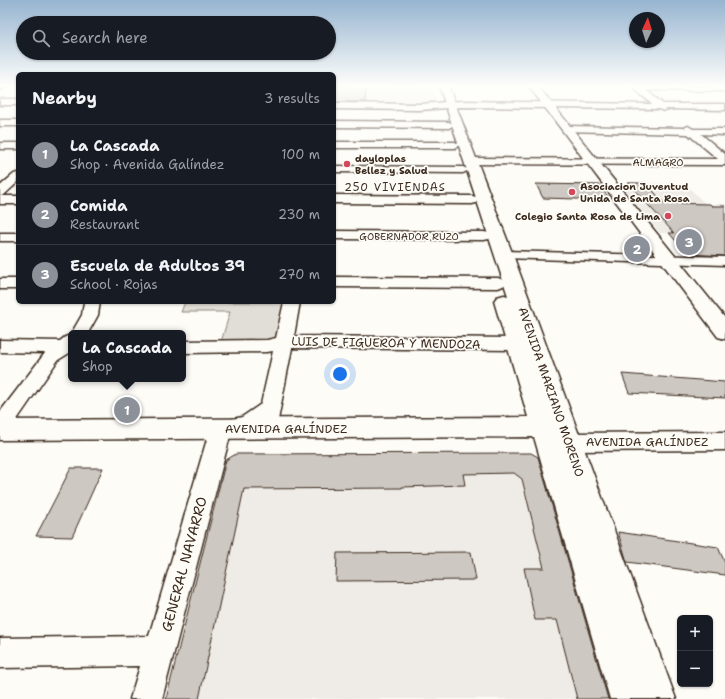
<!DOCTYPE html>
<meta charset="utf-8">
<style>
body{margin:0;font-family:"Shantell Sans",sans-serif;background:#20242c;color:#f1f3f6}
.controls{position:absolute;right:12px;bottom:12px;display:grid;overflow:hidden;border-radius:6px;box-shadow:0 1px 3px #0004}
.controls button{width:36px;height:36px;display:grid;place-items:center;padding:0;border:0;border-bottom:1px solid #363941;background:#171b24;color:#f1f3f6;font:20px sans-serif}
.compass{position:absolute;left:629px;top:12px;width:36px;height:36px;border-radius:50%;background:#171b24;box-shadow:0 1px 3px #0004;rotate:4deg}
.you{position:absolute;left:340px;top:374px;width:14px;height:14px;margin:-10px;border:3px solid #fff;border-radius:50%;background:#1a73e8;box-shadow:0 0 0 6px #1a73e833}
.badge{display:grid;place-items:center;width:26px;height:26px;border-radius:50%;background:#8c9099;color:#fff;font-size:13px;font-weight:700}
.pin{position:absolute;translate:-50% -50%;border:2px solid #fff;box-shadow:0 1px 4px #0006}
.popup{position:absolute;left:68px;top:330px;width:118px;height:52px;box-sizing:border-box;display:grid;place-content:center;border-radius:6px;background:#171b24;filter:drop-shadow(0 1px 3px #0005);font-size:13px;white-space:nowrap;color:#9ea1a6}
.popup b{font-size:15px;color:#f1f3f6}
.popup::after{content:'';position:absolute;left:50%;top:100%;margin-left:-8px;border:8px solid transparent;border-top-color:#171b24}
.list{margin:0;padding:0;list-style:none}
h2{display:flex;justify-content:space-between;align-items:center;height:52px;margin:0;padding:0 16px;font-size:17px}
h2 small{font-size:13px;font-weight:400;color:#9ea1a6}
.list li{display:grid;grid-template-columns:26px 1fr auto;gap:12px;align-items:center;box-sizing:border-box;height:60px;padding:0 16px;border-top:1px solid #363941}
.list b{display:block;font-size:15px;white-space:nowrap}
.list p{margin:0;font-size:13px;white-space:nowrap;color:#9ea1a6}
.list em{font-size:13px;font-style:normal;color:#9ea1a6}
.icon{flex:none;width:22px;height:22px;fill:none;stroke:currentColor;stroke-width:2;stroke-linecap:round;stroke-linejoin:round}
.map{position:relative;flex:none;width:725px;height:699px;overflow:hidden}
.search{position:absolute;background:#171b24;box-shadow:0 1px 3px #0004;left:16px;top:16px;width:320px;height:44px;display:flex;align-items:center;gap:10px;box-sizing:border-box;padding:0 14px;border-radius:22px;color:#9ea1a6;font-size:15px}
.panel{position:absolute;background:#171b24;box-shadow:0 1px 3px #0004;left:16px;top:72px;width:320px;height:232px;border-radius:6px}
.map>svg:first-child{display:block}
.built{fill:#efece7}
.green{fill:#e1ded7;stroke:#8e847a}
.building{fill:#cdc8c2;stroke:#3b2a1e}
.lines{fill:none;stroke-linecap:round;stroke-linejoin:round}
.minor-casing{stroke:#3b2a1e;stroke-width:3}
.major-casing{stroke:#3b2a1e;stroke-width:3}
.minor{fill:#fdfcf7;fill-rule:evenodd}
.major{fill:#fdfcf7;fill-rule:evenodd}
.poi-dot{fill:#d1495b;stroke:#fdfcf7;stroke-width:1.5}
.labels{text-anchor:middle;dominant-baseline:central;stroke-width:3.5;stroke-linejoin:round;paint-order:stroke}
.far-poi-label{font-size:10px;font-weight:bold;fill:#3b2a1e;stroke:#fdfcf7;text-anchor:start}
.far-street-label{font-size:10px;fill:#3b2a1e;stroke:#fdfcf7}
.far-neighbourhood-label{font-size:11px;letter-spacing:1px;fill:#3b2a1e;stroke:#fdfcf7}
.street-label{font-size:12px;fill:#3b2a1e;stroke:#fdfcf7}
.near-street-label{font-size:14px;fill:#3b2a1e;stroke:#fdfcf7}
</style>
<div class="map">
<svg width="725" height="699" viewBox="0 0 725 699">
<rect width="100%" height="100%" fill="#fdfcf7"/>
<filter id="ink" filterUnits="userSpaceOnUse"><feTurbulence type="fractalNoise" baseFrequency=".025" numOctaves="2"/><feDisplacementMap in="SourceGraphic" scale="8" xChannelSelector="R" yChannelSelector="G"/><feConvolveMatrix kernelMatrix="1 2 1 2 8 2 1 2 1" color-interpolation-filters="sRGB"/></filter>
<g filter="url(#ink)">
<path class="built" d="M334 85H432L436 101 417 105 334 104Z
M619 183 685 184 706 204H725V234L660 233Z
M531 453 541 458 611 699H166L226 461 236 454Z"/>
<path class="green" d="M185 302H287L280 335 272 340 221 342 230 312H181Z"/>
<path class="building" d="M334 85H366L365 102H334Z
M628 183H646L664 203 710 204 712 206H725V256L687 254 669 233H674Z
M536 184 600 185 610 200 543 198Z
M622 374 725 382V398L629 393Z
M531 453 538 457 608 699H577L557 620H535L524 568H544L522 479 514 473 463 474 465 485 402 487V488L244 489 199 699H166L226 460 236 454Z
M71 468H103L72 537 36 536Z
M618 532 718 547 725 563V575L627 562Z
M471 552 476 580 336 581 337 553Z"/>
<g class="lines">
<g class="minor-casing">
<path id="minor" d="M0 85H10L0 90Z
M630 85 725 87V91L646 90 663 104H725V110L667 109 663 111 659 109 460 107 420 110 334 109V103L420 104 460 101 652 104Z
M0 99H18V105H0Z
M0 120H18V126H0Z
M334 121 449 122 454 125 449 128 334 127Z
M567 126 684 128 688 126 693 129H725V135L701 134 725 154V165L470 164 465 161 470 158 718 159 688 134 564 131 562 129Z
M334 142H455L460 145 455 148H334Z
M0 143H18V149H0Z
M334 166 463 167 469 170 463 173 334 172Z
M18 173V182L4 195 0 196V186L14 174Z
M334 195 472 196 476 197 478 200 476 203 472 204 334 203Z
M0 196H18V204H0Z
M334 231 484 232 489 233 491 236 489 239 484 240 334 239Z
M0 233H18V241H0Z
M504 251 725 257V265L499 258 497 255 499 252Z
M334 277 498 278 503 280 506 283 503 286 498 288 334 287Z
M0 279H18V289H0Z
M84 302H100L98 315 88 333 71 334 82 315Z
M284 302H300L294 336 518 338 524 340 527 344 524 348 518 350 292 348 278 420 275 426 268 428 262 426 230 436 162 699H130L140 666 0 668V638L149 636 210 429 214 423 242 417 261 404 273 351 267 352 183 353V341L267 340 276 338Z
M71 335V352L58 360 7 434 0 436V412L45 353 0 352V340L60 341 65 337Z
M725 432V450L568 451 560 448 557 442 560 436 568 433Z"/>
</g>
<g class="major-casing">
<path id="major" d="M439 85H448L513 255 676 699H610L534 437 0 440V420L528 417 494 301 497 297 504 295 508 296Z
M528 85H537L725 318V339L718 337Z"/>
</g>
<use href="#minor" class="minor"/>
<use href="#major" class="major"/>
</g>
</g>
<linearGradient id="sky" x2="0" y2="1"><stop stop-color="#96b4d0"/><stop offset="0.47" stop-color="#fefefb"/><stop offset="1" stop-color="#fefefb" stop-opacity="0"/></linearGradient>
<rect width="725" height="182" fill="url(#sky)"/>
<g class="poi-dot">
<circle cx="347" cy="164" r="4"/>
<circle cx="572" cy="192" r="4"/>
<circle cx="668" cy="216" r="4"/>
</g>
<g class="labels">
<g class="far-poi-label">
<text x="355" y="158">dayloplas<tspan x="355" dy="12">Bellez y Salud</tspan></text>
<text x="580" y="186">Asociacion Juventud<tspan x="580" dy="12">Unida de Santa Rosa</tspan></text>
<text x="660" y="216" text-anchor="end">Colegio Santa Rosa de Lima</text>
</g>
<g class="far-street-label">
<text x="658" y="162">ALMAGRO</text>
<text x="409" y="236">GOBERNADOR RUZO</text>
</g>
<g class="far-neighbourhood-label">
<text x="395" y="187">250 VIVIENDAS</text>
</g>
<g class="street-label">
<text transform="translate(386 343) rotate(1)">LUIS DE FIGUEROA Y MENDOZA</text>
<text transform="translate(551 392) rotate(71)">AVENIDA MARIANO MORENO</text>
<text x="286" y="429">AVENIDA GALÍNDEZ</text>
<text x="647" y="442">AVENIDA GALÍNDEZ</text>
</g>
<g class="near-street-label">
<text transform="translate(184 564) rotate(-75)">GENERAL NAVARRO</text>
</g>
</g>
</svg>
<div class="controls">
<button>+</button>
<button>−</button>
</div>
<svg class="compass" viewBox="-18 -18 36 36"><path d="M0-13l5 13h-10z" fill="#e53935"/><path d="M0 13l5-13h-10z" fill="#9ea1a6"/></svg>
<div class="you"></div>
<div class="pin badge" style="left:127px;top:410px">1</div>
<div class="popup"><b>La Cascada</b>Shop</div>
<div class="pin badge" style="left:637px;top:249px">2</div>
<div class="pin badge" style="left:689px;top:242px">3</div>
<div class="search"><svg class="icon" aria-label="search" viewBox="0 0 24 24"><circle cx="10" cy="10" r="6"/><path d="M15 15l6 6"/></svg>Search here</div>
<section class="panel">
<h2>Nearby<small>3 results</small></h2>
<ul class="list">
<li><span class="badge">1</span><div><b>La Cascada</b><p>Shop · Avenida Galíndez</p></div><em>100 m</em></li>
<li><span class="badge">2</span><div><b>Comida</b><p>Restaurant</p></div><em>230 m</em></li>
<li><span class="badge">3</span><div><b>Escuela de Adultos 39</b><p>School · Rojas</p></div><em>270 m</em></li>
</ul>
</section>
</div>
